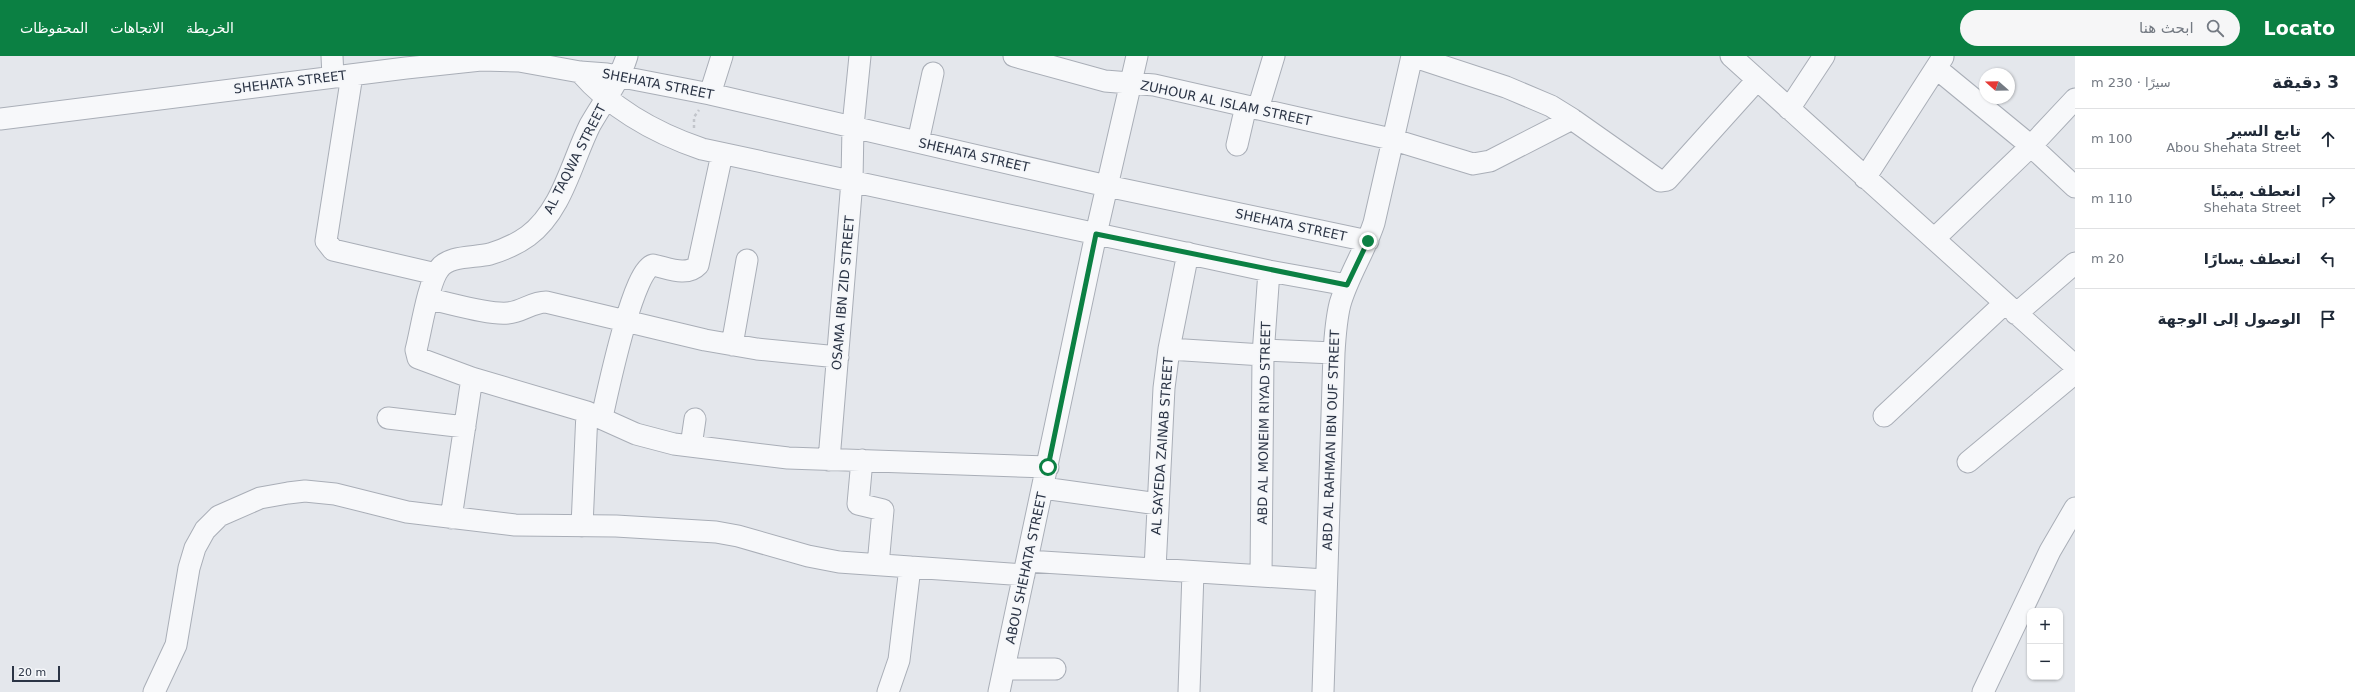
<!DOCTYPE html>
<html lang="ar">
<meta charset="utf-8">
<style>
body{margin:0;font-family:"DejaVu Sans","Noto Sans Arabic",sans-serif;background:#f6f6f7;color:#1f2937;direction:rtl}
.controls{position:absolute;right:12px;bottom:12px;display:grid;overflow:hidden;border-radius:8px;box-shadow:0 1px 3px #0004}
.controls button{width:36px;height:36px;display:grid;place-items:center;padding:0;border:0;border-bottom:1px solid #e0e1e3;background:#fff;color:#1f2937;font:20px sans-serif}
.compass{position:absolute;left:1979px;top:12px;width:36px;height:36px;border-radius:50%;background:#fff;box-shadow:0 1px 3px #0004;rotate:290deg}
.scale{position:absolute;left:12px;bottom:10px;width:48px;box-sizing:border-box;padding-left:4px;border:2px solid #2b3445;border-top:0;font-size:11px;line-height:14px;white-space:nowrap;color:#2b3445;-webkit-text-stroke:3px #f4f6f9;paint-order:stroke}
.stop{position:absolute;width:12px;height:12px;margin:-9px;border:3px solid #0b8043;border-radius:50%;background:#fff}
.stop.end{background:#0b8043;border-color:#fff;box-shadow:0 1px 4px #0008}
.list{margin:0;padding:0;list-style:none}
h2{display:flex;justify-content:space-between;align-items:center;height:52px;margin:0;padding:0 16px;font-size:17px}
h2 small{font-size:13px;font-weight:400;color:#747a83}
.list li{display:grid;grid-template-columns:26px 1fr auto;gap:12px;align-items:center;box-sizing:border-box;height:60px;padding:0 16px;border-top:1px solid #e0e1e3}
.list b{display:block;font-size:15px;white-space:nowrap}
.list p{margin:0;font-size:13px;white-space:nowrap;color:#747a83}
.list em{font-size:13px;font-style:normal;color:#747a83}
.icon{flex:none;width:22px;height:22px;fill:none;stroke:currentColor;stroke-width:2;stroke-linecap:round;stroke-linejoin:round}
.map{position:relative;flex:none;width:2075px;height:636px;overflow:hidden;direction:ltr}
header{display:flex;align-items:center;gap:24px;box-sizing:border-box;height:56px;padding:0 20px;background:#0b8043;color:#fff}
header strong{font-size:19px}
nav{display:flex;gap:22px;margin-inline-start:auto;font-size:14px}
.search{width:280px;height:36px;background:#f6f6f7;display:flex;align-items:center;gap:10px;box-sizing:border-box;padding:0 14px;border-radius:22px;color:#747a83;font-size:15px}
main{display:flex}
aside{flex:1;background:#fff}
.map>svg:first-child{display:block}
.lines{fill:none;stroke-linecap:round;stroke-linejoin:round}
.minor-casing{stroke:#a9aeb7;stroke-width:23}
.path{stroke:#c2c5cb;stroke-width:2.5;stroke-dasharray:3 3;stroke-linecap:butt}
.minor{stroke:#f7f8fa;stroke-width:21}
.route{stroke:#0b8043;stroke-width:5}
.labels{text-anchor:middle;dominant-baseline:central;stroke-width:3;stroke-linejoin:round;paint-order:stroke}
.street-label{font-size:13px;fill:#2b3445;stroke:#f4f6f9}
</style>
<header>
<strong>Locato</strong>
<div class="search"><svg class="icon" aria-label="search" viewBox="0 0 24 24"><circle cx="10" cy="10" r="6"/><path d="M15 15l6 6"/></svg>ابحث هنا</div>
<nav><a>الخريطة</a><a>الاتجاهات</a><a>المحفوظات</a></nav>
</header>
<main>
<aside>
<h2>3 دقيقة<small>سيرًا · 230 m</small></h2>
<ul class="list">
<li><svg class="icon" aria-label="ahead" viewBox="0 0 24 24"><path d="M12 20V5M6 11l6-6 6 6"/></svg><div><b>تابع السير</b><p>Abou Shehata Street</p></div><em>100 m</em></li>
<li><svg class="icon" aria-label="right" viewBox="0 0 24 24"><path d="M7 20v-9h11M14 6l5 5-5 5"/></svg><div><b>انعطف يمينًا</b><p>Shehata Street</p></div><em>110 m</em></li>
<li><svg class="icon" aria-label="left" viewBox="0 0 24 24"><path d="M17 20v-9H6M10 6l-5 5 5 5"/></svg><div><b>انعطف يسارًا</b></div><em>20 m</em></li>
<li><svg class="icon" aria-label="arrive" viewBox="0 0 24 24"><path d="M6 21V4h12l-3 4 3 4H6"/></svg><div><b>الوصول إلى الوجهة</b></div></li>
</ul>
</aside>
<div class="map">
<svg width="2075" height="636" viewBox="0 0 2075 636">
<rect width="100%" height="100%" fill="#e4e7ec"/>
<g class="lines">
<g class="minor-casing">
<path id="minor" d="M332 0 333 21
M627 0C619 26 603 46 590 69 572 105 562 155 528 180 517 188 503 194 490 198 474 202 449 199 439 213 428 227 421 275 416 294L418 302 472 322 587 356 636 378 674 388 788 402 1048 411
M1014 0 1105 25 1154 29 1391 83 1473 108 1490 105 1572 63
M1412 0 1506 31 1551 50 1572 63 1660 125 1667 124 1757 24
M1731 0 2075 310
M1936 12 2031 90 2075 131
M580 16C613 54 655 77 702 93L1269 215 1347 229
M352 19 326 185 333 194 436 218
M710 38 722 0
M1258 53 1274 0
M1789 53 1824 0
M0 63 406 12 481 4 519 5 580 16 607 18 710 38 1107 130 1368 185
M918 86 933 17
M1237 89 1246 50
M1865 122 1943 1
M1934 183 2031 90 2075 43
M429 243C450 247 488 259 508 257 522 256 532 246 546 246L705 284 757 293 838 301
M2016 258 2075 207
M732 289 747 204
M1169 293 1263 299
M1264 294 1334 297
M1884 360 2005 247
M602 361C607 339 633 213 653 209 668 212 687 221 698 209L722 98
M388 362 465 371
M691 390 695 363
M829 404 852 125 853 70 860 0
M862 404 858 448 883 454 878 509
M1968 406 2075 317
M1043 432 1158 448
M451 462 472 322
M582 470 587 356
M1027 505 1325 524
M1155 513 1164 332 1169 293 1188 197
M1261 520 1263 299 1269 215
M1004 613H1055
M154 636 176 589 189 512 195 492 205 474 219 460 260 442 288 437 305 435 335 438 407 456 515 469 616 470 716 476 738 480 808 500 839 506 1024 519
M888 636 899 604 910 511
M999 636 1096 178 1137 0
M1189 636 1193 516
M1323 636 1334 297C1335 280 1336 264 1340 248 1348 220 1365 195 1374 167L1412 0
M1983 636 2050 495 2075 452"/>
</g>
<path class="path" d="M694 72V61L699 54"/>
<use href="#minor" class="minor"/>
</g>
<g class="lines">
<path class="route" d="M1048 411 1096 178 1347 229 1368 185"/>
</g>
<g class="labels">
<g class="street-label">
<text transform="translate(290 26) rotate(-7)">SHEHATA STREET</text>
<text transform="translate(658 28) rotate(11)">SHEHATA STREET</text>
<text transform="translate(1226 47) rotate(12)">ZUHOUR AL ISLAM STREET</text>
<text transform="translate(974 99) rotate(13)">SHEHATA STREET</text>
<text transform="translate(575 103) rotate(-63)">AL TAQWA STREET</text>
<text transform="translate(1291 169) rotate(12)">SHEHATA STREET</text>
<text transform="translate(843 237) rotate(-85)">OSAMA IBN ZID STREET</text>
<text transform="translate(1264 367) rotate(-89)">ABD AL MONEIM RIYAD STREET</text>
<text transform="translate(1331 384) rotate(-88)">ABD AL RAHMAN IBN OUF STREET</text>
<text transform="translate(1162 390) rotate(-86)">AL SAYEDA ZAINAB STREET</text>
<text transform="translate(1026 512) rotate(-78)">ABOU SHEHATA STREET</text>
</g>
</g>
</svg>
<div class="controls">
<button>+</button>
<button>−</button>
</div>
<svg class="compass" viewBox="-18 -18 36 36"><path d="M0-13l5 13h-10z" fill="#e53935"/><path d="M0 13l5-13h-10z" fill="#747a83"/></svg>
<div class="scale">20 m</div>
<div class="stop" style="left:1048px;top:411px"></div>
<div class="stop end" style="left:1368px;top:185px"></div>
</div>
</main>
